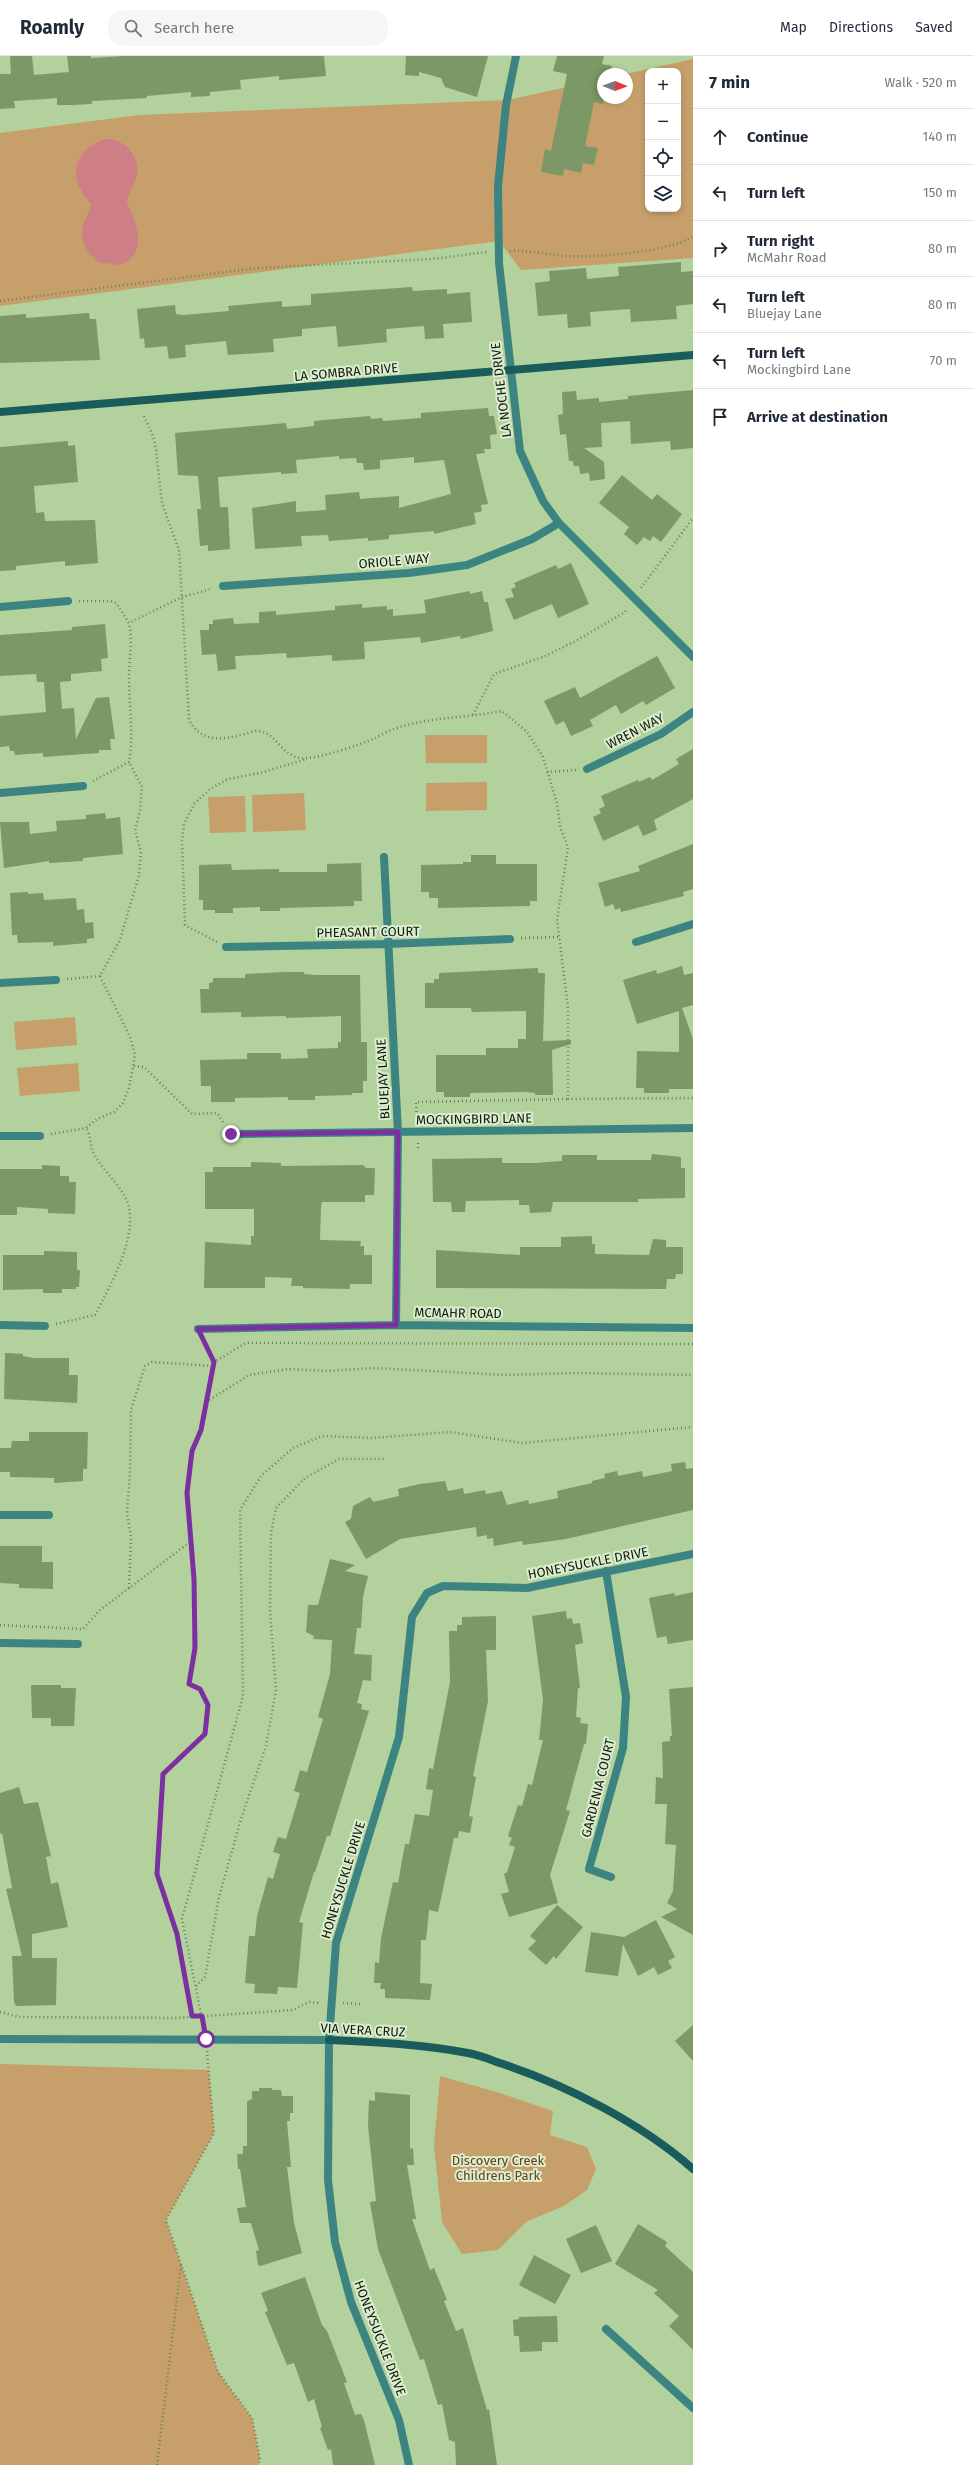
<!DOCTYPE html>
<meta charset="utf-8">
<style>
body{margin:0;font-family:"Fira Sans",sans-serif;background:#f6f6f7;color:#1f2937}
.controls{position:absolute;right:12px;top:12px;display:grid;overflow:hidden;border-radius:8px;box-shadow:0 2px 6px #0003}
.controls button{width:36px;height:36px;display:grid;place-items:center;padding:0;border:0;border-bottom:1px solid #e0e1e3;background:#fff;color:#1f2937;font:20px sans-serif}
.compass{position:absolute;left:597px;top:12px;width:36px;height:36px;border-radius:50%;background:#fff;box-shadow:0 2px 6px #0003;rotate:91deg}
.stop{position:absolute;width:12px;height:12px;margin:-9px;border:3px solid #7c2fa0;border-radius:50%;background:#fff}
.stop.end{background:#7c2fa0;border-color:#fff;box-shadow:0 1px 4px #0008}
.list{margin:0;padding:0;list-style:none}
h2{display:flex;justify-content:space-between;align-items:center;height:52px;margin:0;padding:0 16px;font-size:17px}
h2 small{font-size:13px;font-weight:400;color:#747a83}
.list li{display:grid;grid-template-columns:26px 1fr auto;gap:12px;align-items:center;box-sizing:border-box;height:56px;padding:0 16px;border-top:1px solid #e0e1e3}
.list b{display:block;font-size:15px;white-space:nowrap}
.list p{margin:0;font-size:13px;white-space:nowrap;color:#747a83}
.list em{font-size:13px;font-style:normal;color:#747a83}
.icon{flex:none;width:22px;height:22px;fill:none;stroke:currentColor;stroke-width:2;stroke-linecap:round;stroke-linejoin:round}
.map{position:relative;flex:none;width:693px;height:2409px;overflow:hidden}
header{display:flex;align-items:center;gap:24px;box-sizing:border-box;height:56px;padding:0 20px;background:#fff;border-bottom:1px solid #e0e1e3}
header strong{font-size:19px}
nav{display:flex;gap:22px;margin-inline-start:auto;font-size:14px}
.search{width:280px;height:36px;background:#f6f6f7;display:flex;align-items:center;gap:10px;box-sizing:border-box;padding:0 14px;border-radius:16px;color:#747a83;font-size:15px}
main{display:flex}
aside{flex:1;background:#fff}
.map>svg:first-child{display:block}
.green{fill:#c79f6b;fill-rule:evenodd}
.water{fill:#ce7e87}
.building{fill:#7b9866}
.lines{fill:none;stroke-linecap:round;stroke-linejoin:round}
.path{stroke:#6c825b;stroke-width:2.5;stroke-dasharray:1 3;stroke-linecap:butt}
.street{stroke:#3c8482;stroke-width:8}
.secondary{stroke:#195c5b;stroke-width:8}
.route{stroke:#7c2fa0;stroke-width:5}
.labels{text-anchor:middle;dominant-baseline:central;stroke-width:4;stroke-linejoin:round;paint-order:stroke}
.street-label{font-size:13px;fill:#0f1a06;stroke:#dcedd2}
.park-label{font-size:13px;fill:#654412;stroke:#dcedd2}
</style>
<header>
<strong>Roamly</strong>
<div class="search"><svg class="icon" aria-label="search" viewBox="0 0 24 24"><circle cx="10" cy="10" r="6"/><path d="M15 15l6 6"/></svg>Search here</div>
<nav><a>Map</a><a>Directions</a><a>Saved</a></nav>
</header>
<main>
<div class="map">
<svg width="693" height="2409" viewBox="0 0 693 2409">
<rect width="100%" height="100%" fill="#b2d19c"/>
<path class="green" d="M693 3V202L521 214 499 185 0 250V77L139 59 508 44 603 23V42H627V18H625ZM648 15H678V153H648Z
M425 679H487V707H426Z
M487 726V754L426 755V727Z
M304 737 306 774 253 776 252 739Z
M245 740 246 776 210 777 208 741Z
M75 961 77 989 16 994 14 966Z
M78 1007 80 1035 20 1040 17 1012Z
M0 2008 209 2014 214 2077 166 2164 218 2316 252 2362 260 2403 258 2409H0Z
M440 2020 500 2037 553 2055 550 2079 587 2091 596 2113 587 2134 564 2150 526 2166 498 2194 462 2198 442 2166 434 2089Z"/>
<path class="water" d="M106 83C124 82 140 100 137 118 135 129 127 137 127 147 137 167 149 199 119 209L98 206C87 197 79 183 83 169 85 162 90 156 91 148 86 142 80 134 78 127 70 105 87 88 106 83Z"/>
<path class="building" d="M10 0H32L34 19 69 16 67 0H91V2L125 0H324L326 20 279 24V20L240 24 241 33 210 36V40L191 41V36L147 40V42L92 45V48L73 49H57V42L45 43 14 45 15 52 0 53V18H11Z
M406 0H488L477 41 445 31 441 22 419 16V20L405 19Z
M557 0H604L602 8 612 10 610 18H603V48L594 46 585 90 598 92 594 109 583 107 581 117 564 113 563 120 541 116 545 93 551 95 567 18 553 15Z
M681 206V216L693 215V248L676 250 677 263 631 266 630 253 590 256 591 270 568 272 567 258 538 260 535 227 550 225 549 215 586 212 587 223 619 220 618 211Z
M412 231 413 235 447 233V238L470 236 472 266 443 268 444 282 425 283 424 270 386 273 387 286 338 291 336 270 302 273V280L273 283 274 296 228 299 226 285 185 289 186 301 169 303 167 290 145 292 144 282 140 283 137 253 175 249 176 258 183 259 229 255 228 250 282 245V251L311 249V238Z
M89 257 90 263H96L100 304 0 307V260L26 258V262Z
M693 334V392L671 394 670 385 631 388 630 365 601 367 602 391 584 392 604 406 605 423 590 425 589 417 580 418 579 410H574L573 405H569L566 378 560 379 558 359 563 358 562 336 576 335 577 344 599 342V346L628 343V340Z
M488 352 489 360H494L497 378 490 379 491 393H484L485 397 476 398 488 448 481 449 482 455 474 457 476 468 434 478V475L389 479V483L368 485V482L329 485 328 479 301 480 302 490 255 493 252 452 296 445V456L326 454 325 439 359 436 360 443 399 440V452L451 438 444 404 414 407V401L380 404V413L364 414 363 407H357L356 402 339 403V400L296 404 297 417 281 418V416L218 421 220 451H228L230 493 208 495V489L200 490 197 453H201L198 420 178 419 175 377 286 367 287 373 314 370V365L370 360 371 363 382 362 383 365 421 362V357Z
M68 385V390L75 389 78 426 34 430 36 457 44 456 45 465 95 464 98 507 65 510V505L16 510V514L0 515V391Z
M622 419 652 444 657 438 682 458 661 486 653 480 650 485 644 481 637 489 624 478 629 471 599 447Z
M571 507 589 548 558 562 552 548 514 564 505 543 514 541 511 533 516 531 514 527 556 509 558 513Z
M470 535V538L482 535 484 546H488L493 575 461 583 460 580 421 587 420 581 364 586 365 603 332 605V599L287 602 286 597 235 600 236 613 218 615 216 598 202 599 200 574H209V568H213V564L233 562 234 568 259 567V556L276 555V559L335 554V550L362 548V552L387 550V554L393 553V560L426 557 424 544Z
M105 568 108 602 101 603 102 615 71 618V625L60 626 62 653 74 652 76 683 96 642 109 641 115 683H110L111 694H99V697L43 701V697L15 699 14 695H10L9 690 0 691V660L46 656 44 626H37L36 618 0 620V579L72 574V571Z
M657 600 675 632 646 649 643 645 621 658 616 649 590 664 593 670 571 680 564 665 556 669 544 645 575 631 580 642Z
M693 693V743L654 764 657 774 643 780 638 769 603 785 593 761 601 757 599 753 605 750 601 740 638 724 639 726 650 721 652 724 679 708 676 703Z
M105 757 106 763 120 761 123 798 83 802V805L49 807V805L4 812 0 766H29L30 778 57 775 56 765 86 763V759Z
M693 788V833L683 836 684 840 621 856 620 852 615 854 613 848 605 851 598 827 640 815 638 810Z
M471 799H496V808H537V845H530V850L438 852V842H429V836H421V809L463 808V806H471Z
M361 807 362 845H354V850L280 852V855H260V851L233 852V857H215V854H203V844H199V809L231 808 232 814 279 813V816H327V808Z
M28 836V838L43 837 44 844 76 842 77 854 84 853 85 867 93 866 94 882 87 883V887L53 890V886L18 887 17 879H12L10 837Z
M682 910 684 919 693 917V949L682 952 693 983V1033H669V1037H644V1032H636L637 995 679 996V955L637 968 623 924 656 914 657 918Z
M538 912V917H545L543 985 571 984V988L552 994 553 1039H535V1037L524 1036 470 1037V1041H444V1036H436V999H486V992H518V983H526V955L472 956 471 952H425V927H434V923H439V917Z
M286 916H304V918L315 919H360L361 986H367V1025H363V1037H352V1039L315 1040V1044H288V1041L235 1042V1046H211V1030H201L200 1004 247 1003V997H281V1003L308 1002 307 993 338 992V986H341V960L286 962V960L241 961V956L201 957 200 933H209V927L213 926V922H245V918Z
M652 1098 681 1101V1112H685V1142L638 1143V1146H553L551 1156 530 1157 529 1149H519V1144L466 1145 465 1156H452L451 1146H433L432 1103 502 1102V1107H535L562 1105V1099H597V1104H651Z
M251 1106 281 1107V1110L363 1109 366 1112H375L374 1139H365V1146H322L321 1152 320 1184 361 1185 360 1190H364V1199H372V1228H350V1233L303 1232V1230H291L292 1222 265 1221V1232H204L205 1186 251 1189V1180H254V1153H205V1116H213V1111H251Z
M42 1109 60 1110V1120H69V1126H76L75 1158 48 1157V1153L17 1151V1159H0V1113H42Z
M592 1180V1188H595V1198L649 1199 653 1183 666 1184V1191H683V1218H676L675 1223H667L666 1233 436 1232V1194L520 1199V1191H561V1181Z
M44 1195 77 1196V1214H80L79 1231H76V1233H62V1237H43V1233L3 1234V1199H44Z
M5 1297 23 1298V1300L34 1302H69V1319H78L77 1347 4 1343Z
M29 1376H88L87 1413H83V1425L54 1427V1422L10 1421V1416H0V1392H11L12 1385H29Z
M685 1406 686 1413 693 1412V1454L566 1483 523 1489 522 1485 494 1490 493 1482 487 1483V1479L477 1481 476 1471 400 1483 366 1503 345 1466 351 1463 353 1450 370 1441 373 1446 399 1440 398 1433 420 1428 445 1425 448 1435 463 1432 464 1438 485 1434 486 1438 502 1435 507 1449 528 1444 529 1448 558 1442 557 1435 592 1427V1425L605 1422 604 1418 617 1415 618 1420 642 1415 643 1421 672 1415 671 1408Z
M0 1490H42V1506H53V1533L19 1532V1528L0 1527Z
M330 1503 355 1509 345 1515 368 1520 363 1541 361 1572H357L354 1598 372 1599 371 1625 363 1624 357 1647 362 1648 361 1653 369 1655 330 1780H327L315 1816H314L299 1866 303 1867 297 1932 278 1931 277 1938 254 1937 255 1928 245 1927 249 1880H255L257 1860 268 1821 273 1823 280 1798 273 1796 278 1781 286 1783 300 1737 294 1735 300 1714 307 1716 323 1663 318 1661 330 1618 332 1584 313 1583 314 1580 306 1576 308 1549H318Z
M693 1536V1584L668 1588 666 1580 657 1582 649 1542 674 1537 675 1540Z
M566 1555 567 1563 572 1562 573 1568 580 1567 583 1587 575 1589 580 1632H578L576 1661 581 1662 580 1667 588 1668 586 1688H584L566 1754 570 1755 550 1819 558 1847 509 1861 501 1838 509 1836 504 1818 507 1816 515 1791 509 1789 512 1782 508 1780 518 1749 522 1750 528 1728 532 1729 543 1684H539L543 1644 532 1560Z
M496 1560V1594H486L488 1645 473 1720 476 1721 469 1760 473 1761 470 1777 459 1775 458 1782H454L438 1856 429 1854 426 1884H421L420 1927 432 1928 430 1944 385 1942V1933H380L381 1927H374L375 1906 379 1907 381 1882 393 1826 398 1827 405 1788H409L415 1758 429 1760 433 1734 426 1733 429 1712 433 1713 450 1626 449 1575H457V1569H462V1561Z
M31 1629H61V1632H76L74 1670H51V1662H32Z
M693 1631V1879L661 1861 677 1853 667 1847 673 1835 676 1789 665 1788 667 1748H655L656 1721 663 1722 662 1686 670 1685V1680H672L669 1633Z
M19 1731 24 1748 38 1746 51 1800 46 1801 51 1828 58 1826 68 1871 32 1878V1902H57L56 1949 16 1950 14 1946 12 1900H22L6 1833 12 1832 2 1777 0 1778V1737Z
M557 1849 583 1871 556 1903 554 1900 546 1909 528 1893 536 1885 530 1880Z
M656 1864 675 1901 668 1905 672 1912 658 1919 654 1911 638 1920 623 1888 618 1920 585 1916 591 1876 624 1881Z
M693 1969V2005L675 1985Z
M259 2032H272V2034H281L282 2040H293V2057H290V2065H287L291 2111H287L294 2167 302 2197 260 2210 258 2209 256 2195 259 2194 251 2167H240L237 2152 246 2151 240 2113H238L237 2098H243V2090H247V2045L252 2043V2035H259Z
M375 2036 410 2039V2093L413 2092 414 2109H407L416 2163H412L430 2214 434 2212 447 2244 444 2245 456 2275 463 2272 487 2354 489 2353 497 2409H456L455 2386 449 2384 442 2348 438 2349 424 2303 420 2304 378 2193 371 2153 370 2146 376 2145 368 2070 369 2044 375 2045Z
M638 2168 667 2186 665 2190 693 2216V2294L669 2270 679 2260 654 2237 658 2234 615 2208Z
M596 2169 612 2205 581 2217 566 2183Z
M534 2199 571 2219 555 2248 519 2229Z
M305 2221 322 2269 327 2275 347 2326 344 2327 355 2359 361 2358 364 2364 375 2409H333L331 2393 328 2394 320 2372 322 2371 314 2343 308 2346 294 2307 287 2309 265 2256 268 2255 261 2237Z
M557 2260 558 2286H542V2295L520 2296 519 2280H514L513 2264 519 2263V2261Z"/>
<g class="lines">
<path class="path" d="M510 195C529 194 546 198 564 200 590 202 674 196 693 180
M0 245 257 212 432 203 487 196
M144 360 153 380 156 394 162 447 179 494 189 664C202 687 221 684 245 678 249 677 255 674 259 675 279 678 282 705 308 702 323 701 360 689 375 682 382 679 389 674 397 672 430 661 467 662 502 655L527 676 543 701 557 747 560 771 568 791 557 864 568 951V1043L693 1042
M641 532 693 462
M79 545H110L116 547 129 567 182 541 211 533
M473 659 494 618 543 601 574 586 625 556 627 553
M547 716 576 714
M93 725 129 706C134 678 129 650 129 622 129 604 133 585 129 567
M521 882 559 881
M217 886 185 869 182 785 184 768 194 748 210 733 228 723 260 717 307 703
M67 923 100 920 120 884 139 819 141 796 135 774 140 755 142 731 129 706
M134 1010 144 1011 192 1058 217 1057 224 1068
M417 1064 416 1046 568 1043
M51 1078 86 1072 97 1063 114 1056 123 1047 129 1032 135 999 130 981 100 920
M418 1087V1095
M56 1268 95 1259C110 1229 144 1173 124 1139 116 1125 102 1113 94 1098 89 1090 92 1080 86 1072
M204 1285 214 1306
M206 1346 249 1319 288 1313 327 1315 375 1312 505 1319 575 1317 693 1319
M190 1486C195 1534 197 1581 189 1628L200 1633 207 1649 205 1678 163 1718 157 1818 177 1878 192 1960
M129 1532 131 1481 127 1458 130 1416 131 1354 145 1310 152 1306 213 1310
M0 1569 83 1573 100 1554 190 1486 187 1437 192 1395 201 1374 214 1306 246 1287 693 1288
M196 1930 205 1921 219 1841 241 1763 266 1690 276 1634 270 1555 271 1477 276 1452 305 1422 339 1403H385
M343 1947 361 1948
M0 1956 19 1961 178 1962 293 1954 309 1946 320 1947
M204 1973 182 1863 243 1640 240 1454 261 1420 293 1392 322 1380 372 1382 450 1376 522 1387 693 1371
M207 1995 214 2077 166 2164 218 2316 252 2362 260 2403 258 2409
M157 2409 181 2208"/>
<path class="street" d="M516 0 506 49 498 130 499 207 520 395 543 445 559 467 693 601
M223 530 409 517 467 509 532 483 559 467
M0 551 68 545
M587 713 661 678 693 656
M0 737 83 730
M384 801 398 1076 396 1269
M636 886 693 868
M226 891 388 888 510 883
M0 927 56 924
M231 1078 693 1072
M0 1080H40
M0 1269 45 1270
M198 1273 396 1269 693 1272
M0 1459H49
M606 1515 626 1641 623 1692 589 1813 611 1821
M0 1587 78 1588
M0 1983 329 1984
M606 2273 693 2352
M409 2409 399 2364 351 2246 335 2186 328 2124 329 1984 336 1887 399 1681 412 1561 427 1537 443 1530 527 1532 693 1498"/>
<path class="secondary" d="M0 356 693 299
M329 1984C375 1986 422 1988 468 1997 480 1999 491 2004 503 2008 568 2030 641 2067 693 2113"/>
</g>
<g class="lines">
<path class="route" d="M206 1983 202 1960H192L177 1878 157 1818 163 1718 205 1678 208 1649 200 1633 189 1628 195 1592 194 1523 187 1437 192 1395 201 1374 214 1306 198 1273 396 1269 398 1076 231 1078"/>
</g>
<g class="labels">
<g class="street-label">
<text transform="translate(346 316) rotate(-5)">LA SOMBRA DRIVE</text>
<text transform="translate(501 334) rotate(-97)">LA NOCHE DRIVE</text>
<text transform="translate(394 505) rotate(-5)">ORIOLE WAY</text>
<text transform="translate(635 675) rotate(-27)">WREN WAY</text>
<text transform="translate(368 876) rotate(-1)">PHEASANT COURT</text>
<text transform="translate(383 1023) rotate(-93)">BLUEJAY LANE</text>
<text transform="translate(474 1063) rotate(-1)">MOCKINGBIRD LANE</text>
<text transform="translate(458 1257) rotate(1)">MCMAHR ROAD</text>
<text transform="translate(588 1507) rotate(-11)">HONEYSUCKLE DRIVE</text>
<text transform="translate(598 1732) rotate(-76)">GARDENIA COURT</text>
<text transform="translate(343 1824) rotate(-73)">HONEYSUCKLE DRIVE</text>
<text transform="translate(363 1974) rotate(3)">VIA VERA CRUZ</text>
<text transform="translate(380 2282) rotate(69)">HONEYSUCKLE DRIVE</text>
</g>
<g class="park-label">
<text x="498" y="2104">Discovery Creek<tspan x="498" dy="15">Childrens Park</tspan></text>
</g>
</g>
</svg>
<div class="controls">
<button>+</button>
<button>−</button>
<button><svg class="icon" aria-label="locate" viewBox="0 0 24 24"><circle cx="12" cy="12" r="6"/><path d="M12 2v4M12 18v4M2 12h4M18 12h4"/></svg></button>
<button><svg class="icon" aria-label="layers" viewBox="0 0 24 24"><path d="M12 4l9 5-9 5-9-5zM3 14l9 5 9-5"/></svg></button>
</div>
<svg class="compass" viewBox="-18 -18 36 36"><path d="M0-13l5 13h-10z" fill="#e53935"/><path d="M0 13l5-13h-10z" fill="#747a83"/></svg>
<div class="stop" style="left:206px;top:1983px"></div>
<div class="stop end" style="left:231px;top:1078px"></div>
</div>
<aside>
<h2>7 min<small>Walk · 520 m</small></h2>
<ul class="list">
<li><svg class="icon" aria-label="ahead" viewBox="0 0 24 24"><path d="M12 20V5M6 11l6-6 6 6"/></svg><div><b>Continue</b></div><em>140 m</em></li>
<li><svg class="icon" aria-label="left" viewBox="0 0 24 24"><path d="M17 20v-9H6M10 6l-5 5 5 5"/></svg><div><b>Turn left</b></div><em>150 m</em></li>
<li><svg class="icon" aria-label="right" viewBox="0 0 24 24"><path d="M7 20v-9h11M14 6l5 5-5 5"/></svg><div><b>Turn right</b><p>McMahr Road</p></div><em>80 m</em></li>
<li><svg class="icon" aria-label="left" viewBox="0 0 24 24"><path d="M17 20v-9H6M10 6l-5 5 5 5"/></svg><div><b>Turn left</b><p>Bluejay Lane</p></div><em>80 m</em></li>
<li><svg class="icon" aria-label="left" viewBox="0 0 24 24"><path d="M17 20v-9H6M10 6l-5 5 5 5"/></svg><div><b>Turn left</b><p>Mockingbird Lane</p></div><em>70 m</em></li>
<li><svg class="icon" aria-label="arrive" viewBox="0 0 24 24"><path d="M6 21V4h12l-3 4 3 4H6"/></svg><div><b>Arrive at destination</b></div></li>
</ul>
</aside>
</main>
